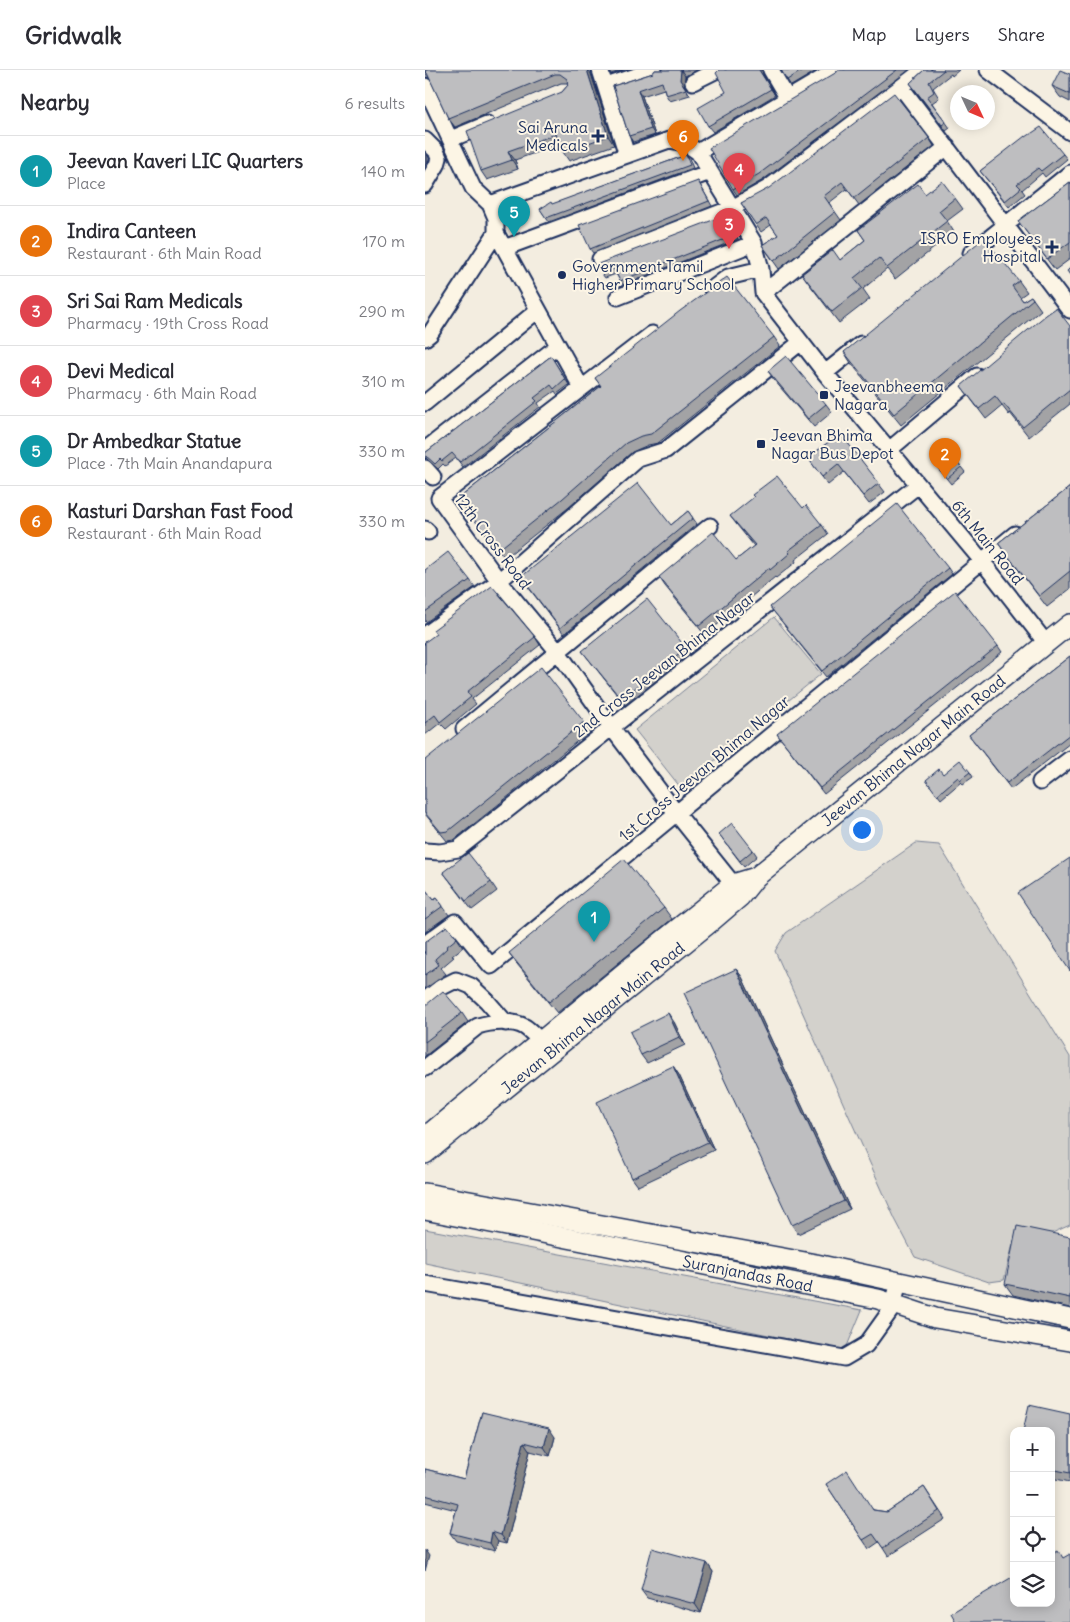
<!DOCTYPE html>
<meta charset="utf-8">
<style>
body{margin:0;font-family:Delius,sans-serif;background:#f7f7f7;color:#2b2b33}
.controls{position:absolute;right:15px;bottom:15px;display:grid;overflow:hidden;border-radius:10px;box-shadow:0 2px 12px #0003}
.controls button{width:45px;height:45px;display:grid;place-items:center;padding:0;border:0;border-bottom:1px solid #e1e1e2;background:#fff;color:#2b2b33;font:25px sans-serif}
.compass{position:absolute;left:525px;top:15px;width:45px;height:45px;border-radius:50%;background:#fff;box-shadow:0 2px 12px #0003;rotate:134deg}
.you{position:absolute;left:436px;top:759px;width:18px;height:18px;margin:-12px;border:4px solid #fff;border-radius:50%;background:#1a73e8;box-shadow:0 0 0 8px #1a73e833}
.badge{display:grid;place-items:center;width:32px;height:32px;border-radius:50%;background:#1b2f5e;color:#fff;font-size:16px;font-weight:700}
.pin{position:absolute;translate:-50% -41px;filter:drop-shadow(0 1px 2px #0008)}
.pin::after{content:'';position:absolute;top:26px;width:18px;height:15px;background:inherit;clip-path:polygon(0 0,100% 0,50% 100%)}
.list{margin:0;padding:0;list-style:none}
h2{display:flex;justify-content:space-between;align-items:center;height:65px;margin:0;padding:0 20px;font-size:21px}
h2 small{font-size:16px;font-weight:400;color:#7c7c81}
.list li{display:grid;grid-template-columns:32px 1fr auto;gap:15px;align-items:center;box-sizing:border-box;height:70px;padding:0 20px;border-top:1px solid #e1e1e2}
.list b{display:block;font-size:19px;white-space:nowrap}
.list p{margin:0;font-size:16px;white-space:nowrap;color:#7c7c81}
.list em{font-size:16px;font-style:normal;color:#7c7c81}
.icon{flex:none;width:28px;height:28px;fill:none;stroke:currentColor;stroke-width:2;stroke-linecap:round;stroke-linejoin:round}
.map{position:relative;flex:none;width:645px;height:1552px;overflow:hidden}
header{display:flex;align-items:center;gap:30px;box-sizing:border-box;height:70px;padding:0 25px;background:#fff;border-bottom:1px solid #e1e1e2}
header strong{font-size:24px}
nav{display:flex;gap:28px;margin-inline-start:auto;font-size:18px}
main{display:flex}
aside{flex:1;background:#fff}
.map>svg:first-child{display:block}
.green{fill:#d3d1cc;stroke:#778095}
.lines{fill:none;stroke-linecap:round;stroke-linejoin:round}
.minor-casing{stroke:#1b2f5e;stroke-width:19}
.major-casing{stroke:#1b2f5e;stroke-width:22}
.minor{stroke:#fcf5e5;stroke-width:15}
.major{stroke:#fcf5e5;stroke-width:19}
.wall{fill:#a3a3a5;stroke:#1b2f5e}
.shaded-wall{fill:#858586;stroke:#1b2f5e}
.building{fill:#bebec0;stroke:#1b2f5e}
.poi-dot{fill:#1b2f5e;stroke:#fcf5e5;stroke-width:2}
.labels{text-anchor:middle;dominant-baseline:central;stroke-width:4;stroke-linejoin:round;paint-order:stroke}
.poi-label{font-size:16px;fill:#1b2f5e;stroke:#fcf5e5;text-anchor:start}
.street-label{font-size:16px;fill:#1b2f5e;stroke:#fcf5e5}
</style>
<header>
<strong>Gridwalk</strong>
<nav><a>Map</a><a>Layers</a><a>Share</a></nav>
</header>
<main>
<aside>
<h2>Nearby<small>6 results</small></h2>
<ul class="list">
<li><span class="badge" style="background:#0f9aa8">1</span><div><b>Jeevan Kaveri LIC Quarters</b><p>Place</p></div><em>140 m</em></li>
<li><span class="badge" style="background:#e8710a">2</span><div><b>Indira Canteen</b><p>Restaurant · 6th Main Road</p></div><em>170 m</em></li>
<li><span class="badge" style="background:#e0444e">3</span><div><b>Sri Sai Ram Medicals</b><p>Pharmacy · 19th Cross Road</p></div><em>290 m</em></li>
<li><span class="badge" style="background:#e0444e">4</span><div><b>Devi Medical</b><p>Pharmacy · 6th Main Road</p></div><em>310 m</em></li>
<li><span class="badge" style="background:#0f9aa8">5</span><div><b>Dr Ambedkar Statue</b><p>Place · 7th Main Anandapura</p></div><em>330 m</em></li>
<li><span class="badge" style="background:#e8710a">6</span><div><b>Kasturi Darshan Fast Food</b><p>Restaurant · 6th Main Road</p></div><em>330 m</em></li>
</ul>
</aside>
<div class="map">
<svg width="645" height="1552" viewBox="0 0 645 1552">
<rect width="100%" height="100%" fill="#f3ede0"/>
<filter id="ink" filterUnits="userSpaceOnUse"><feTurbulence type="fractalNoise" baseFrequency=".02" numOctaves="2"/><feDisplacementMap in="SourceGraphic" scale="10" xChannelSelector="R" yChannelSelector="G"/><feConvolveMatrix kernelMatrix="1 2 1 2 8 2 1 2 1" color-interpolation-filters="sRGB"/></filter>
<g filter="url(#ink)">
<path class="green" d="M349 547 396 604 256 718 210 660Z
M491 773 514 775 645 987V1155L616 1168 588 1174 579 1210 564 1212 490 1187 470 1149 350 881 361 863Z
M0 1159 437 1240 420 1281 0 1193Z"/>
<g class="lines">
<g class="minor-casing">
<path id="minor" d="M175 0 202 85
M346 0 363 29
M563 0 645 62
M268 12 292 0
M0 16 48 118 65 134 71 148V163L156 317
M181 16 229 0
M476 17 498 0
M26 69 62 54
M0 70 11 81 14 88 12 95 0 115
M273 82 411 0
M65 134 244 70 260 73 273 82 329 173 336 199 338 223 400 303 557 491 621 573
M79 178 285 102
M546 183 645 103
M175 189 307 138 343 118 476 17 645 240
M287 219 303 207 336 199
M338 223 522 77
M193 227 329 173
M227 264 14 428 74 511 133 582 187 658 252 744 308 814 313 823
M0 268 5 264 71 163
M400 303 436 274
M0 333 113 240
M0 380 133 276
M464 380 552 306
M0 398 8 407
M0 459 3 462
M0 565 74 511 213 389 241 380 376 272
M39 659 285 456
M615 712 645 689
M0 781 15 782 33 779 493 415
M0 874 30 852 66 896C241 753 415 608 590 464
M0 930 15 918 31 910 46 916 62 931 81 953
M0 998 53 956C65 952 88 950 100 957 106 961 111 967 116 971
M0 1214 419 1288 441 1275 466 1240 474 1213"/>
</g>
<g class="major-casing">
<g id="major">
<path d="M0 1067 237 871 308 814 331 807"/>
<path id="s1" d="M0 1084 287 851 315 827 331 807 645 554"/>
<path d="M0 1123 391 1194 645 1249"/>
<path id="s2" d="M0 1140 453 1229 510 1248 645 1271"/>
</g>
</g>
<use href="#minor" class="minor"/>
<use href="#major" class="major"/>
</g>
<path class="wall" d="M0 0 166 4 189 75 144 91 138 82 135 74 90 90 93 99 62 110 56 101 137 22 143 15V14L142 13H136L30 57 23 48 5 9 0 3Z
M183 0H199L186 4Z
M230 0H272L260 6 259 16 265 25 245 31 241 25 239 19 217 26 230 65 208 72 204 66 188 16 228 3Z
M356 0H393L366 16Z
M413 0H484L338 110 312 125 308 119Z
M499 0H534L527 6 526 4 508 18 514 28 507 33 525 58 521 61 485 13Z
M645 4V32L635 27 627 16Z
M338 5 350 25 288 62 283 56 301 22Z
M601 67 638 84 642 89 620 107 617 103 597 120 600 124 584 137 555 101Z
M504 68 509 76 434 135 422 119 404 133 416 150 354 199 337 175 353 165 346 155 336 162 316 133Z
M261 85 264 88 268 98 124 152 115 139Z
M273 111 287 136 168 183 165 179Z
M645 112V189L630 200 593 151Z
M500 124 530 128 538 139 522 151 529 162 470 209 462 199 438 219 445 229 414 253 385 215 377 204 415 190 440 170 433 160Z
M301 145 313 169 198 215 191 204 180 208 177 204Z
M594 211 602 222 595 227 598 231 606 226 616 240 476 355 426 293 419 282Z
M645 256V334L604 367 585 343 584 345 577 336 561 349 536 316Z
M349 267 355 276 233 373 223 375 207 382 143 438 80 488 33 429 176 316 170 308Z
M126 286 144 315 132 324 130 321 113 333 115 337 38 397 31 388 20 396 18 394 13 399 2 389 0 386V383Z
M343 301 401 334 407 342 389 357 349 310Z
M415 363 460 422 444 434 419 402 403 415 383 388Z
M536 397 540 402 526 414 513 398Z
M645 417V519L622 537 581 484 573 473Z
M378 438 397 455 403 464 370 490 371 492 351 508 350 507 280 565 240 516 234 507 311 490 329 476 312 455 305 446Z
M263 441 272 454 139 564 100 513 246 455Z
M523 498 527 504 401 607 345 537Z
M0 500 45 510 50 517 1 552 0 551Z
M110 567 115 575 47 629 51 634 21 659 15 653 0 665V572Z
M573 576 577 582 399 724 352 664Z
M261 578 265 584 200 635 157 581Z
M645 586V673L586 719 544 665Z
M159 652 165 661 29 770 22 771 0 744V690Z
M545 702 548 707 538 714 536 712 516 729 501 710 518 704Z
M294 764 328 780 332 786 319 797Z
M18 802 66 812 72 821 47 840Z
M0 819 9 830 12 828 24 845 0 862Z
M239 838 247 849 132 943 92 894 84 883Z
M32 868 38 877 27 886 29 887 16 898 21 904 0 919V872Z
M311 899 317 907 425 1139 373 1164 367 1155Z
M0 934 1 935 37 943 43 952 0 986Z
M249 952 260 975 222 993 216 985Z
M248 996 254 1005 289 1080 213 1116 207 1108Z
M645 1167V1238L588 1225 580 1214Z
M57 1342 130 1367 125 1386 105 1381 82 1473 73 1471 70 1481 31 1471 25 1463 31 1440 0 1432V1399L39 1409Z
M645 1344V1412L626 1408V1361Z
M401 1414 449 1440 462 1442 499 1417 520 1449 463 1486 454 1472 444 1479Z
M282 1493 288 1502 276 1543 222 1528 216 1520Z"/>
<path class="shaded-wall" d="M162 0H164L166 4 189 75 183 66Z
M256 0 260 6 259 16 265 25 255 10Z
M334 0H337L338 5 350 25Z
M213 20 217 26 230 65 226 59Z
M83 81 90 90 93 99 87 90Z
M0 82 3 86V91L0 96Z
M301 145 313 169 310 165Z
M311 899 317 907 425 1139 419 1131Z
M243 943 249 952 260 975 254 967Z
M248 996 254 1005 289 1080 283 1072Z
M124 1358 130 1367 125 1386 119 1377Z
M99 1372 105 1381 82 1473 76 1465Z
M67 1462 73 1471 70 1481 65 1473Z
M0 1480 4 1486 0 1501Z
M282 1493 288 1502 276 1543 270 1534Z"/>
<path class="building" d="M0 0H162L183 66 138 82 131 64 83 81 87 90 56 101 42 61 137 22 143 15 142 9 135 4H130L23 48 2 3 0 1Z
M230 0H257H256L255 10 261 19 241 25 237 12 213 20 226 59 204 66 188 16 228 3Z
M294 0H334L346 19 283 56 273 38 301 22 291 3Z
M356 0H378L362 10Z
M413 0H472L334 104 308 119 284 78 412 2Z
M499 0H519L504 12 509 22 502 27 521 52 517 55 485 13Z
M635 0 645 4V24L627 16Z
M469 23 504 68 429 128 417 112 399 126 410 142 349 191 337 175 353 165 341 148 331 155 316 133 344 118Z
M616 57 638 84 616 101 613 98 592 114 596 118 580 131 555 101 600 66 601 67Z
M261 85 265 95 121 148 115 139 126 132 127 134Z
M273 111 284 131 165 179 154 155Z
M517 111 530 128 514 141 522 151 462 198 454 188 429 208 437 218 407 242 377 204 408 180 415 190 440 170 433 160 493 114 500 124Z
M645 112V172L622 189 593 151Z
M301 145 310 165 195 211 189 199 177 204 173 194Z
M559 168 594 211 587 216 598 231 606 226 608 229 469 344 419 282Z
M645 198V205L642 201Z
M302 207 349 267 226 364 216 366 201 373 137 429 73 480 33 429 176 316 170 308 255 241Z
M631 238 645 256V319L598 357 579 334 577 335 570 326 554 339 536 316 621 245Z
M126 286 140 309 129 319 126 315 109 328 112 331 35 392 27 383 17 391 15 389 10 394 0 385V383Z
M361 286 401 334 383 349 343 301Z
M415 363 454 413 438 426 413 394 397 407 383 388Z
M527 386 536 397 522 409 513 398Z
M352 406 378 438 381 435 397 455 363 481 365 483 345 500 344 498 274 556 234 507 288 462 311 490 330 475 305 446 329 427 327 425Z
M213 413 246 455 263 441 268 448 135 558 96 507Z
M645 417V501L614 526 573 473Z
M472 434 523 498 397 601 345 537Z
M23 482 45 510 0 542V500Z
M67 516 110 567 42 622 46 627 15 652 10 645 0 653V572L11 564 8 560Z
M530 521 573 576 395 718 352 664Z
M222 529 261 578 196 629 157 581Z
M645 586V664L582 713 544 665Z
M116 597 159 652 23 761 16 762 0 743V690Z
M535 690 545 702 535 710 533 707 512 725 501 710 514 699 518 704Z
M307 753 328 780 315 791 294 764Z
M43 783 66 812 41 831 18 802Z
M645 788V901L593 823Z
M199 789 239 838 124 932 84 883Z
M0 819 9 830 12 828 18 836 0 849Z
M22 856 32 868 21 877 22 878 10 889 14 895 0 905V872Z
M311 899 419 1131 367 1155 259 923Z
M18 921 37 943 0 972V934L1 935Z
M243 943 254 967 216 985 205 962Z
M248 996 283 1072 207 1108 172 1032Z
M592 1156 645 1167V1228L580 1214Z
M604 1335 645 1344V1403L626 1399V1361H598Z
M57 1342 124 1358 119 1377 99 1372 76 1465 67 1462 65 1473 25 1463 33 1434 0 1425V1399L39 1409Z
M422 1400 448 1440 462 1442 499 1417 514 1441 458 1478 448 1464 438 1470 401 1414Z
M227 1478 282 1493 270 1534 216 1520Z
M633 1480 638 1488 645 1484V1552H531L526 1543 589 1506V1533H626V1484Z"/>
</g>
<g class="poi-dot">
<path d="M170.5 58.5h5v5h5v5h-5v5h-5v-5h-5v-5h5z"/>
<path d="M624.5 169.5h5v5h5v5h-5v5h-5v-5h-5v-5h5z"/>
<circle cx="137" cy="205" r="5"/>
<rect x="394" y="320" width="10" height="10" rx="2.5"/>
<rect x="331" y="369" width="10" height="10" rx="2.5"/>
</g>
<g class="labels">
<g class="poi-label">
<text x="163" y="57" text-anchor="end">Sai Aruna<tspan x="163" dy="18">Medicals</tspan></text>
<text x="616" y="168" text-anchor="end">ISRO Employees<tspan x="616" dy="18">Hospital</tspan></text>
<text x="147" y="196">Government Tamil<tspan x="147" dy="18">Higher Primary School</tspan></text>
<text x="409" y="316">Jeevanbheema<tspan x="409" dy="18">Nagara</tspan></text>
<text x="346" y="365">Jeevan Bhima<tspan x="346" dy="18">Nagar Bus Depot</tspan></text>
</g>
<g class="street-label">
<text transform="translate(68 471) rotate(53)">12th Cross Road</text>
<text transform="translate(563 472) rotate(51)">6th Main Road</text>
<text transform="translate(239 594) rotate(-38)">2nd Cross Jeevan Bhima Nagar</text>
<text stroke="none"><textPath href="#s1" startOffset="634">Jeevan Bhima Nagar Main Road</textPath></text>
<text transform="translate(279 698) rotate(-40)">1st Cross Jeevan Bhima Nagar</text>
<text stroke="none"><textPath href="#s1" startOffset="216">Jeevan Bhima Nagar Main Road</textPath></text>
<text stroke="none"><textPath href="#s2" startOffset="329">Suranjandas Road</textPath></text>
</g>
</g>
</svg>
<div class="controls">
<button>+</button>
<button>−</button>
<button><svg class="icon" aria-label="locate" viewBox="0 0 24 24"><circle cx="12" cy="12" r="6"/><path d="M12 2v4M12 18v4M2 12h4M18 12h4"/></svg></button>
<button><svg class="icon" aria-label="layers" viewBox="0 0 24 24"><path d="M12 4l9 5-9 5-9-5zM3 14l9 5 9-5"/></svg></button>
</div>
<svg class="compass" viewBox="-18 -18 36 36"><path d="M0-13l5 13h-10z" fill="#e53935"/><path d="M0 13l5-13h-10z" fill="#7c7c81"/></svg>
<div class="you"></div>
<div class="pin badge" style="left:169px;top:872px;background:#0f9aa8">1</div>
<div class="pin badge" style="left:520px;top:409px;background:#e8710a">2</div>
<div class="pin badge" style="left:304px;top:179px;background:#e0444e">3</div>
<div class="pin badge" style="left:314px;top:124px;background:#e0444e">4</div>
<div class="pin badge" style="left:89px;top:167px;background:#0f9aa8">5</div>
<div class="pin badge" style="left:258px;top:91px;background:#e8710a">6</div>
</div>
</main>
